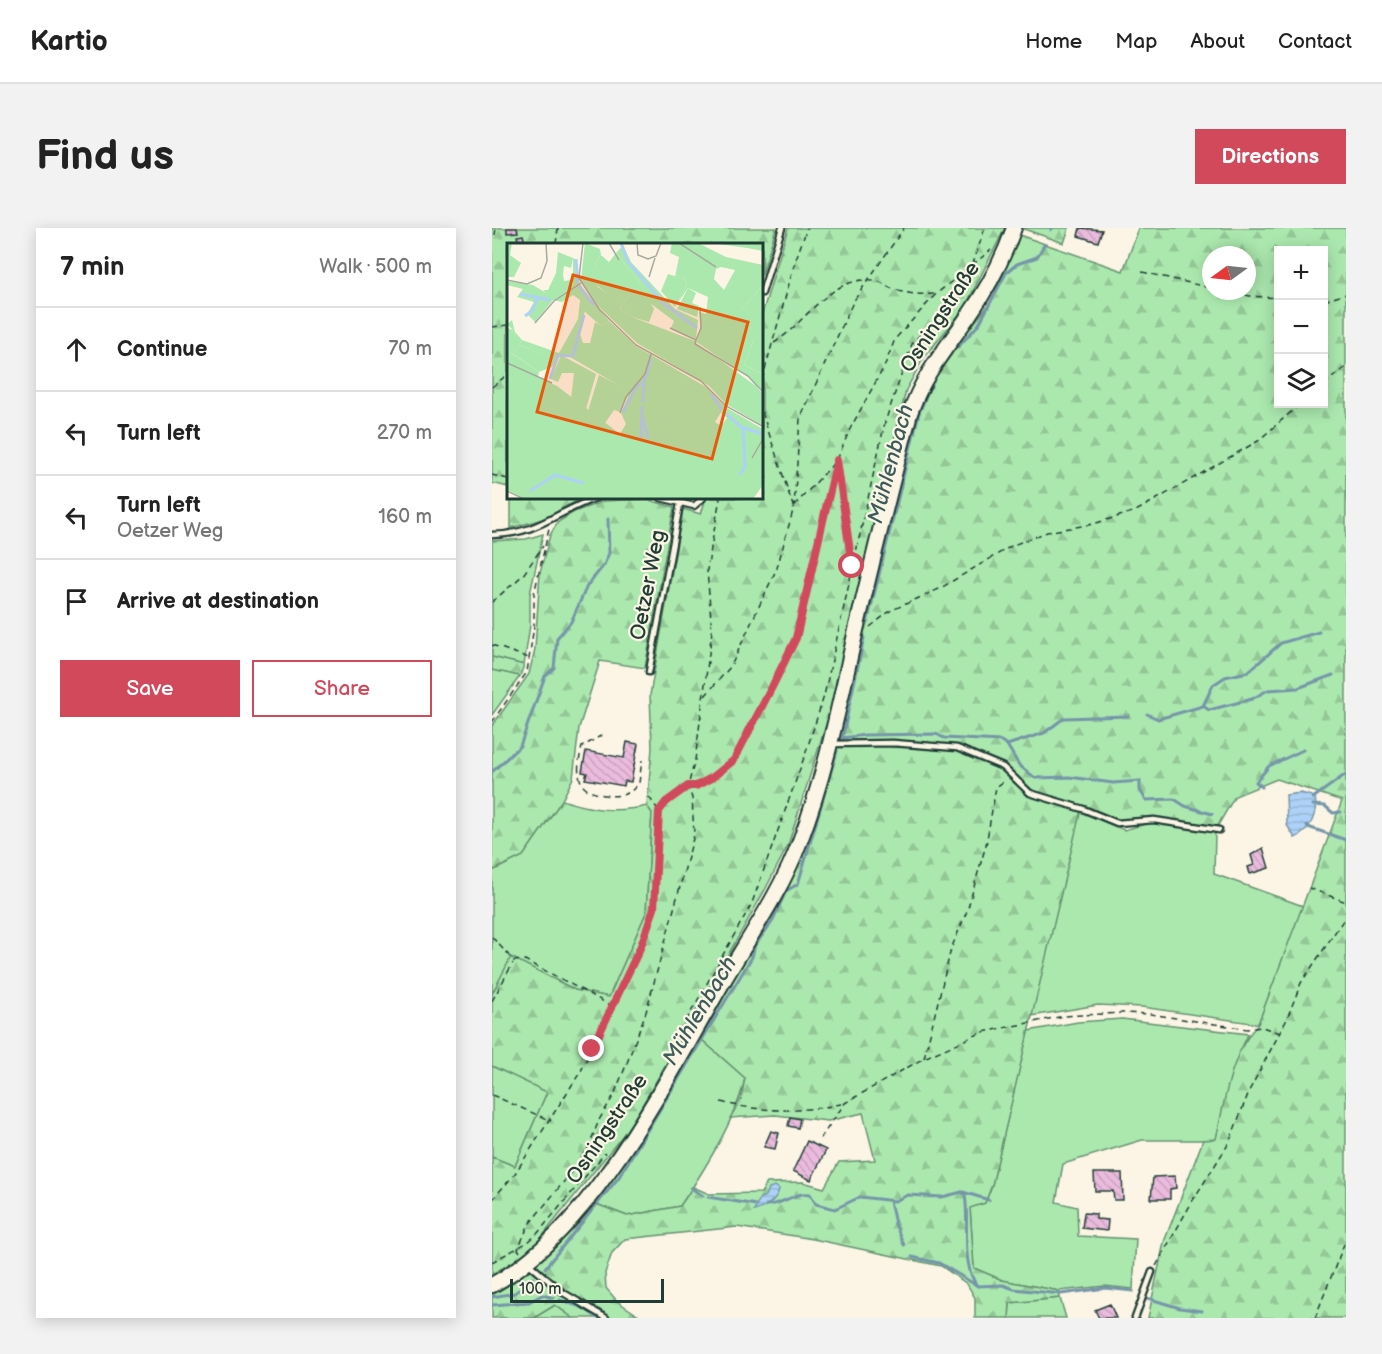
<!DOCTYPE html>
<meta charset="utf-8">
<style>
body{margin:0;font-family:"Balsamiq Sans",sans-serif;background:#f2f2f2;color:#222}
.controls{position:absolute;right:18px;top:18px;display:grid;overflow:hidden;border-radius:0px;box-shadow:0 3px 15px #0003}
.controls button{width:54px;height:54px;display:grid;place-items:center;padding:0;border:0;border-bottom:2px solid #e0e0e0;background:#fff;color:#222;font:30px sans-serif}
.compass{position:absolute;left:710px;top:18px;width:54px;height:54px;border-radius:50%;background:#fff;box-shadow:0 3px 15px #0003;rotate:255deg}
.scale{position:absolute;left:18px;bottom:15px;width:154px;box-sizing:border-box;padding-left:6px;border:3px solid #1f3d34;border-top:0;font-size:16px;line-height:21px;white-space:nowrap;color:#1f3d34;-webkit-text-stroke:4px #fcf5e5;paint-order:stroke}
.stop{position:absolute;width:18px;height:18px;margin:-14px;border:4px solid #d1495b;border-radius:50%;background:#fff}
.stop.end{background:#d1495b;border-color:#fff;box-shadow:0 2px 6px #0008}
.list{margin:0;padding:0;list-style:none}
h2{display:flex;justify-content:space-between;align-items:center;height:78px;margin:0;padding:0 24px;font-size:26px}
h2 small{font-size:20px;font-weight:400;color:#767676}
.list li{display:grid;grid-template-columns:39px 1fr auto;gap:18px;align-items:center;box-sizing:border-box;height:84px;padding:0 24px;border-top:2px solid #e0e0e0}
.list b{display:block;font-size:22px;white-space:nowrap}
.list p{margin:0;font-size:20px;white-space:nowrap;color:#767676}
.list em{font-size:20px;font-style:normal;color:#767676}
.actions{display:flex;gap:12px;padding:18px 24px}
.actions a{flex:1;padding:14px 0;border:2px solid #d1495b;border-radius:0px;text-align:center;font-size:21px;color:#d1495b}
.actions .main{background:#d1495b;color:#fff}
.icon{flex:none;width:33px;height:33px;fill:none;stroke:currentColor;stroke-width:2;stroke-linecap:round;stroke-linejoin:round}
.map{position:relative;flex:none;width:854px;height:1090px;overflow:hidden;border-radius:0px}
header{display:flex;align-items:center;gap:36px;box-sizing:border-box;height:84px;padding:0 30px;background:#fff;border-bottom:2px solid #e0e0e0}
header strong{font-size:28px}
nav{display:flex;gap:33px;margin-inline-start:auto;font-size:21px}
.intro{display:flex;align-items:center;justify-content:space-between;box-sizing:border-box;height:144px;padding:0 36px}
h1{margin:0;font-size:42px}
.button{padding:15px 27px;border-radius:0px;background:#d1495b;color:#fff;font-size:21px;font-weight:700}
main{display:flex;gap:36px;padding:0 36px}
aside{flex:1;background:#fff;border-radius:0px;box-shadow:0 3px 15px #0003}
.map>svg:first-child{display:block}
.green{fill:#abe8ae;stroke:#659271;stroke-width:1.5}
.forest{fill:url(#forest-firs);stroke:#659271;stroke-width:1.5;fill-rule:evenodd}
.water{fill:url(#water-rules);stroke:#7596a9;stroke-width:1.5}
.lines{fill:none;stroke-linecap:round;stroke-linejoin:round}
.stream{stroke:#7596a9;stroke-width:3}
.building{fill:url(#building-back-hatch);stroke:#1f3d34;stroke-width:1.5}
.lane-casing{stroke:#1f3d34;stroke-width:9}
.secondary-casing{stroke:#1f3d34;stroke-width:18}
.path{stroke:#1f3d34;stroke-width:1.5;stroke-dasharray:6 4.5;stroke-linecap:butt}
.lane{stroke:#fcf5e5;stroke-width:4.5}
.secondary{stroke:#fcf5e5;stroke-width:14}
.route{stroke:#d1495b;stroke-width:8}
.labels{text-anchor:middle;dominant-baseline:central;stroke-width:4.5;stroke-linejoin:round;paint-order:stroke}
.street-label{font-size:21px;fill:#1f3d34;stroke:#fcf5e5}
.water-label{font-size:22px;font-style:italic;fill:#3c5b5b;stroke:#fcf5e5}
.inset-river{fill:none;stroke:#aed2f7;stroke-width:3}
.inset-road{fill:none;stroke:#a4ab9e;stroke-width:1.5}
.view{fill:#e8590c;fill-opacity:0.15;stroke:#e8590c;stroke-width:3}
.inset-edge{fill:none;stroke:#1f3d34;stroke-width:3}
</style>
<header>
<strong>Kartio</strong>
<nav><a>Home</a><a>Map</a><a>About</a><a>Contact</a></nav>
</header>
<div class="intro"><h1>Find us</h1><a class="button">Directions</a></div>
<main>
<aside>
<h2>7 min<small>Walk · 500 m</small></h2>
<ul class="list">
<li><svg class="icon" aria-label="ahead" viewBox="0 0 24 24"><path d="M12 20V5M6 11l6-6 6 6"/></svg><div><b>Continue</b></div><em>70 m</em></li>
<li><svg class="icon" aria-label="left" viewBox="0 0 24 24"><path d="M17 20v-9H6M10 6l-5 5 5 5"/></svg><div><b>Turn left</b></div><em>270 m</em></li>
<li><svg class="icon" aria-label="left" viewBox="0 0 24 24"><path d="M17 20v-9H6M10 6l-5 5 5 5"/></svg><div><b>Turn left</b><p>Oetzer Weg</p></div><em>160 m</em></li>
<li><svg class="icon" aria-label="arrive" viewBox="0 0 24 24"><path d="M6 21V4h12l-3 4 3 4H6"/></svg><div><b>Arrive at destination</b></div></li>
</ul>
<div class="actions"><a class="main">Save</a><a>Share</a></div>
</aside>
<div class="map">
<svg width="854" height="1090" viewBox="0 0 854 1090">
<defs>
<pattern id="forest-firs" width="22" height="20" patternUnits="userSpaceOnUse" patternTransform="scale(1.5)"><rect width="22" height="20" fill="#abe8ae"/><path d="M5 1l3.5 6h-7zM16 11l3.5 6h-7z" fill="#93c896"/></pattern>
<pattern id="water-rules" width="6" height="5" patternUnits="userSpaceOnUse" patternTransform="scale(1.5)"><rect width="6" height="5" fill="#aed2f7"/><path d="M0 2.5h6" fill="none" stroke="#95b5d4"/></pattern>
<pattern id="building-back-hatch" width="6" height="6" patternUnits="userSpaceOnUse" patternTransform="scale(1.5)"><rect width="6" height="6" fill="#eabbdd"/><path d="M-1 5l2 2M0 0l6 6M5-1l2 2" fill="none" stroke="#c8a2be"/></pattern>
</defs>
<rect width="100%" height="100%" fill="#fcf5e5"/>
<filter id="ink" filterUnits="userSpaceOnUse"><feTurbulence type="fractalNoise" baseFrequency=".0167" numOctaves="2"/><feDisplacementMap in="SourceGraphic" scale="12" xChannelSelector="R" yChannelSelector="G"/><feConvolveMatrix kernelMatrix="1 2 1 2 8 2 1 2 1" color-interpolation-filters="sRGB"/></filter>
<g filter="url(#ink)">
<path class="green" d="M51 306 38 366V397L32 437 0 429V313L34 311Z
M0 442 28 448 0 487Z
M70 572C100 582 124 585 155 578L160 585 154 685 117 769 83 762 20 730 0 766V643L31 628Z
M588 582 632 602 661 594 723 605 722 646 811 678 766 796 650 779 606 777 539 788Z
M630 791 756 806 740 844 724 912H650L571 936 564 974 585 979 586 1008 644 1011 641 1061 613 1058 567 1063 510 1052 482 1040 478 979 493 975 500 957 536 803 586 794Z
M209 811 253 850C245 889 211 944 188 978L135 988 99 974 140 919Z
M0 838 55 864 23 938 0 929Z
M568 1070 574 1090H517L518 1075Z
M63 1077 81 1090H42Z"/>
<path class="forest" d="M0 0H284L270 47V16H16V259L0 255Z
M296 0H513L473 79 431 131 414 162 338 484 296 617 273 662 139 897 37 1025 0 1046V929L23 938 55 864 0 838V766L19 729 83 762 117 769 154 685 160 585 155 578 160 520 158 467 191 281 209 286 214 270H270V86Z
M529 0H577L572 15Z
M647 0H854V1090H656L672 1014 711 912 724 911C733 872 738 826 766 796L850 573 785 551 743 568 725 599 652 589 631 593 590 577 500 957 493 975 478 980 482 1040 510 1052 567 1063 568 1070 518 1075 517 1090H483V1070L475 1056 449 1038 321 1011 245 999 133 1011 120 1025 113 1045 114 1060 125 1073 150 1090H81L63 1077 42 1090H0V1067C43 1044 69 1012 99 974L135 988 188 978 201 959 217 966 269 965 275 955 311 954 332 960 347 934 383 932 371 885 336 893 283 887 238 890 249 871 253 850 209 811 257 723 350 494 427 182 441 146 499 74 527 7 631 43ZM786 22H832V176H786ZM719 27H755V63H719Z
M19 270H91L69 281 58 289 19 300Z
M153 271 182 279 153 440 108 433 87 500 81 550 70 572 31 628 0 643V498L37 446 43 421 48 345 58 307 66 294 82 284 112 273Z
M0 429 32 437 28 448 0 442Z"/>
<path class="water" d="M809 565 823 569C826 586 818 603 803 610L795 597 794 567Z
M283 958 287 961C285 972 273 980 262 983L268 970 274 968 277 960Z"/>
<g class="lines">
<path class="stream" d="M559 2 560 0
M466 119 487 96 514 45 525 36 545 29 552 17
M445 144 459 126
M375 395 427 185 442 149
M711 478 721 457 733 449 756 444 789 415 827 404
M655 486 666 491 711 478 717 482 760 471 776 462 806 460 841 447
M350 510 373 507 444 506 452 510 509 513 515 517 527 537 543 550 577 549 621 555 648 553V562L654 572 682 571 693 578 720 586
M350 511 372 410
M515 517 552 505 572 490 636 488
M0 544 28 518 53 448 62 440 65 410 79 394 95 358 112 337 117 325 116 291
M770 559 764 554 777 538 811 522
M821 570 854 546
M821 577 833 578 841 585 849 584
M815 597 816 599 854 612
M199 960 211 968
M471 964 497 972
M216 969 264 977
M398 973 403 996 412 1017
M274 977C291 978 300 964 318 966L324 976 343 981 368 969 403 973 416 967 450 969 470 964 473 967C478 995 468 1033 485 1058L511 1057 522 1061 569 1066 613 1060 641 1063
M420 1029 447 1035 484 1057
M53 1040 127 949 260 729 263 717 280 694 294 663 306 656 345 523
M0 1069 23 1065 41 1050
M655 1070 688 1080 710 1083
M68 1072 92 1080 106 1090
M0 1077 37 1074 50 1067 62 1070"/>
</g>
<path class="building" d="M15 0H25L26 4 15 5Z
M588 0 610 2 606 14 586 8Z
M31 7 33 15 27 16 25 8Z
M135 514 146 516 139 554 133 553 132 558 93 551 95 545 90 544 94 523 132 530Z
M771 620 777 640 758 646 756 639 762 637 759 627Z
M298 889 308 891 306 900 296 898Z
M279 903 287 905 283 921 272 919Z
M315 913 334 922 319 952 301 943Z
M602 945H630L631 972H622L621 963H603Z
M683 948 684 960 678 961V971H659L661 949Z
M592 985 604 986V991L616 992 615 1003 590 1000Z
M618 1076 624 1090H607L603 1082Z"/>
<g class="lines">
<g class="lane-casing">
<path id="lane" d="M270 65 290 0
M169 270 202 278 211 270
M0 307C46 306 64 284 104 270
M157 444 188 276
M339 516 401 515 465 520 511 539 538 565 591 581 625 595 662 592 727 602
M36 1035 70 1064 114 1090
M643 1090 660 1044"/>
</g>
<g class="secondary-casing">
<path id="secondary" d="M0 1057C100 1003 176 849 232 752 258 708 290 662 308 613 334 545 348 473 364 402 381 330 399 257 418 185 432 145 454 121 477 87 496 60 511 31 522 0"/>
</g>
<path class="path" d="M3 7 4 0
M64 16 66 0
M650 44 719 60
M733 63 758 68 786 70
M832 73 854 66
M0 99 16 97
M282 115C315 94 336 49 381 52 388 52 394 59 401 61 414 66 429 67 443 66
M270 152 304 31 315 0
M832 156 854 139
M0 159 16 146
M270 184 301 278
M345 233 360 335
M0 247 16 251
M70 270 76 273
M302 278 344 233
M0 374 31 347 51 318
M378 399 398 383 447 361 521 317 555 304 601 296 644 283 766 213 808 176
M0 417 37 430
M213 468 239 438 285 340 302 279 308 191 361 74 412 0
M0 494 35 444 42 398V366L57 301
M110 507 90 519C87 532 84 544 90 556 95 567 123 570 133 566 139 564 143 560 147 555L150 532
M157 569 167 583
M168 582 196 558 203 532 220 403 215 342 228 270
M817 660 854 674
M0 709 22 733 33 732 118 777
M0 773 21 735
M189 802 260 675 314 524 332 468 393 194 420 116C430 102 444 97 455 85 475 64 483 27 493 0
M432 830 459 721 475 683 494 617 504 559 514 552
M0 867 59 893
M229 874C267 884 314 885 352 875
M328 911 353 875 432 830 491 804 572 788 630 785 658 786 755 801 770 799 788 805
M0 972 22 947 89 843 148 720 162 681 167 583
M28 1024 26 1021 37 996 75 950 97 918 107 892 122 867 135 835 154 784 202 607 200 570 196 558H204L221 549 241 532 304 410 345 232 358 201 393 137 403 111 444 66 499 22
M0 1034 36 1014 45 1006 113 925
M664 1038 701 972 737 915 758 861 794 793 809 755 854 688
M823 1090 854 1011"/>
<use href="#lane" class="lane"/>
<use href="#secondary" class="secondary"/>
</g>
</g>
<g class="lines" filter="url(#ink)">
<path class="route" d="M100 821 148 720 162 681 167 583 174 574 196 558H204L221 549 242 532 280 459 304 410 345 232 360 338"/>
</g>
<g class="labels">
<g class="street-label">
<text transform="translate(448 89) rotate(-57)">Osningstraße</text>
<text transform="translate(156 357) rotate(-79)">Oetzer Weg</text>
<text transform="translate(115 901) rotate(-56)">Osningstraße</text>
</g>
<g class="water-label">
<text transform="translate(399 236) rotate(-75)">Mühlenbach</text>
<text transform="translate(208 783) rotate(-59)">Mühlenbach</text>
</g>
</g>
<g transform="translate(15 15)">
<rect width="256" height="256" fill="#fcf5e5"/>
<path d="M205 0H256V8L240 5ZM51 9 66 15 64 25 57 23 56 31 57 38 64 37 66 43 58 49 39 50 36 47H41L49 30ZM109 10 134 41 147 66 142 79 125 74 113 65 123 51H100L90 42 88 20 94 12 102 19ZM161 31 177 36 180 42 168 64 154 48ZM256 42V75L255 77 234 67ZM181 45 189 50 185 60 192 63 190 74 170 66ZM81 53 102 78 94 83 76 67ZM8 89 15 97 12 102 47 116 45 124 32 129 3 109ZM251 97 256 101V131L237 122 246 98ZM54 112 89 131 79 166 64 156 67 130H55L51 139 44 136ZM92 132 123 148 113 169 107 167 98 180 81 168Z" fill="#abe8ae"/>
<path d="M0 0H5L3 12 14 20 7 34H0ZM78 0 93 6 94 12 88 20 90 34 94 37 90 43 100 51 110 39 123 51 113 65 125 74 188 98 241 134 256 151V183L219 161 202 143 130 100 91 63 74 37ZM165 0H191L219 14 256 22V42L234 67 256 75V101L246 98 237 122 256 131V148L189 100 194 86 192 69 199 71 201 54 181 45 168 64 180 42 177 36 168 34 172 14 163 10ZM214 24 228 27 217 47 207 36 209 26ZM116 2 124 19 168 66 191 77 189 96 164 85 167 78 139 57 138 49 132 46 134 41 109 10ZM66 15 70 17 71 38 81 53 73 91 76 100H83L88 79 94 83 102 78 129 103 199 144 218 163 208 179 214 183 220 175 214 170 218 164 256 186V242L246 256H18L0 247V85L6 87 0 81 5 77 8 89 4 110 32 129 31 134 50 143 113 191 119 181 114 170 123 149 63 114 54 112 45 124 46 116 12 102 15 97 52 110 71 76 73 57 66 52 55 59 46 57 28 79 20 71 27 59 10 54 16 46 0 42V38L26 42 39 50 49 45 58 49 66 43Z" fill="#abe8ae" fill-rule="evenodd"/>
<path class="inset-river" d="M114 0 122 21M69 16 71 40M123 21 157 61 190 85M72 43 87 62M13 51 43 57M18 73 25 68 30 56M43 136 51 112 66 113 77 72M204 151 215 167M136 160 137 141M116 169 130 143 137 139 144 116M217 169 234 184 256 191M135 173 141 195M134 195 135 163M233 232 238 223 236 184M23 248 48 232 77 240"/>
<path class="inset-road" d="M76 0 72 35 92 66 129 102 194 138 219 163 257 184M102 0 112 17M130 0 131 12 141 16 149 13 154 0M172 0 209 24M142 34 148 15M0 37 20 41 34 35 40 18 39 0M28 80 47 58 74 40M163 85 189 97M189 97 188 101 241 133 257 150M189 97 194 85 193 64M0 120 45 140M113 170 119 154 138 131 144 111M245 215 257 194M0 248 17 256"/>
<path class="view" d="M66 32 241 79 205 216 30 169Z"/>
<rect width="256" height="256" class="inset-edge"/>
</g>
</svg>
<div class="controls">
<button>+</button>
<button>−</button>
<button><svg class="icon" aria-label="layers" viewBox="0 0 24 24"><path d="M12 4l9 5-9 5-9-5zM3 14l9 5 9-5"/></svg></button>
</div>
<svg class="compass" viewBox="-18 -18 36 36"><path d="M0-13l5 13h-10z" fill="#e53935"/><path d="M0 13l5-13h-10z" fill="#767676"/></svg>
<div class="scale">100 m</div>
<div class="stop" style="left:360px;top:338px"></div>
<div class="stop end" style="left:100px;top:821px"></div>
</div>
</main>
